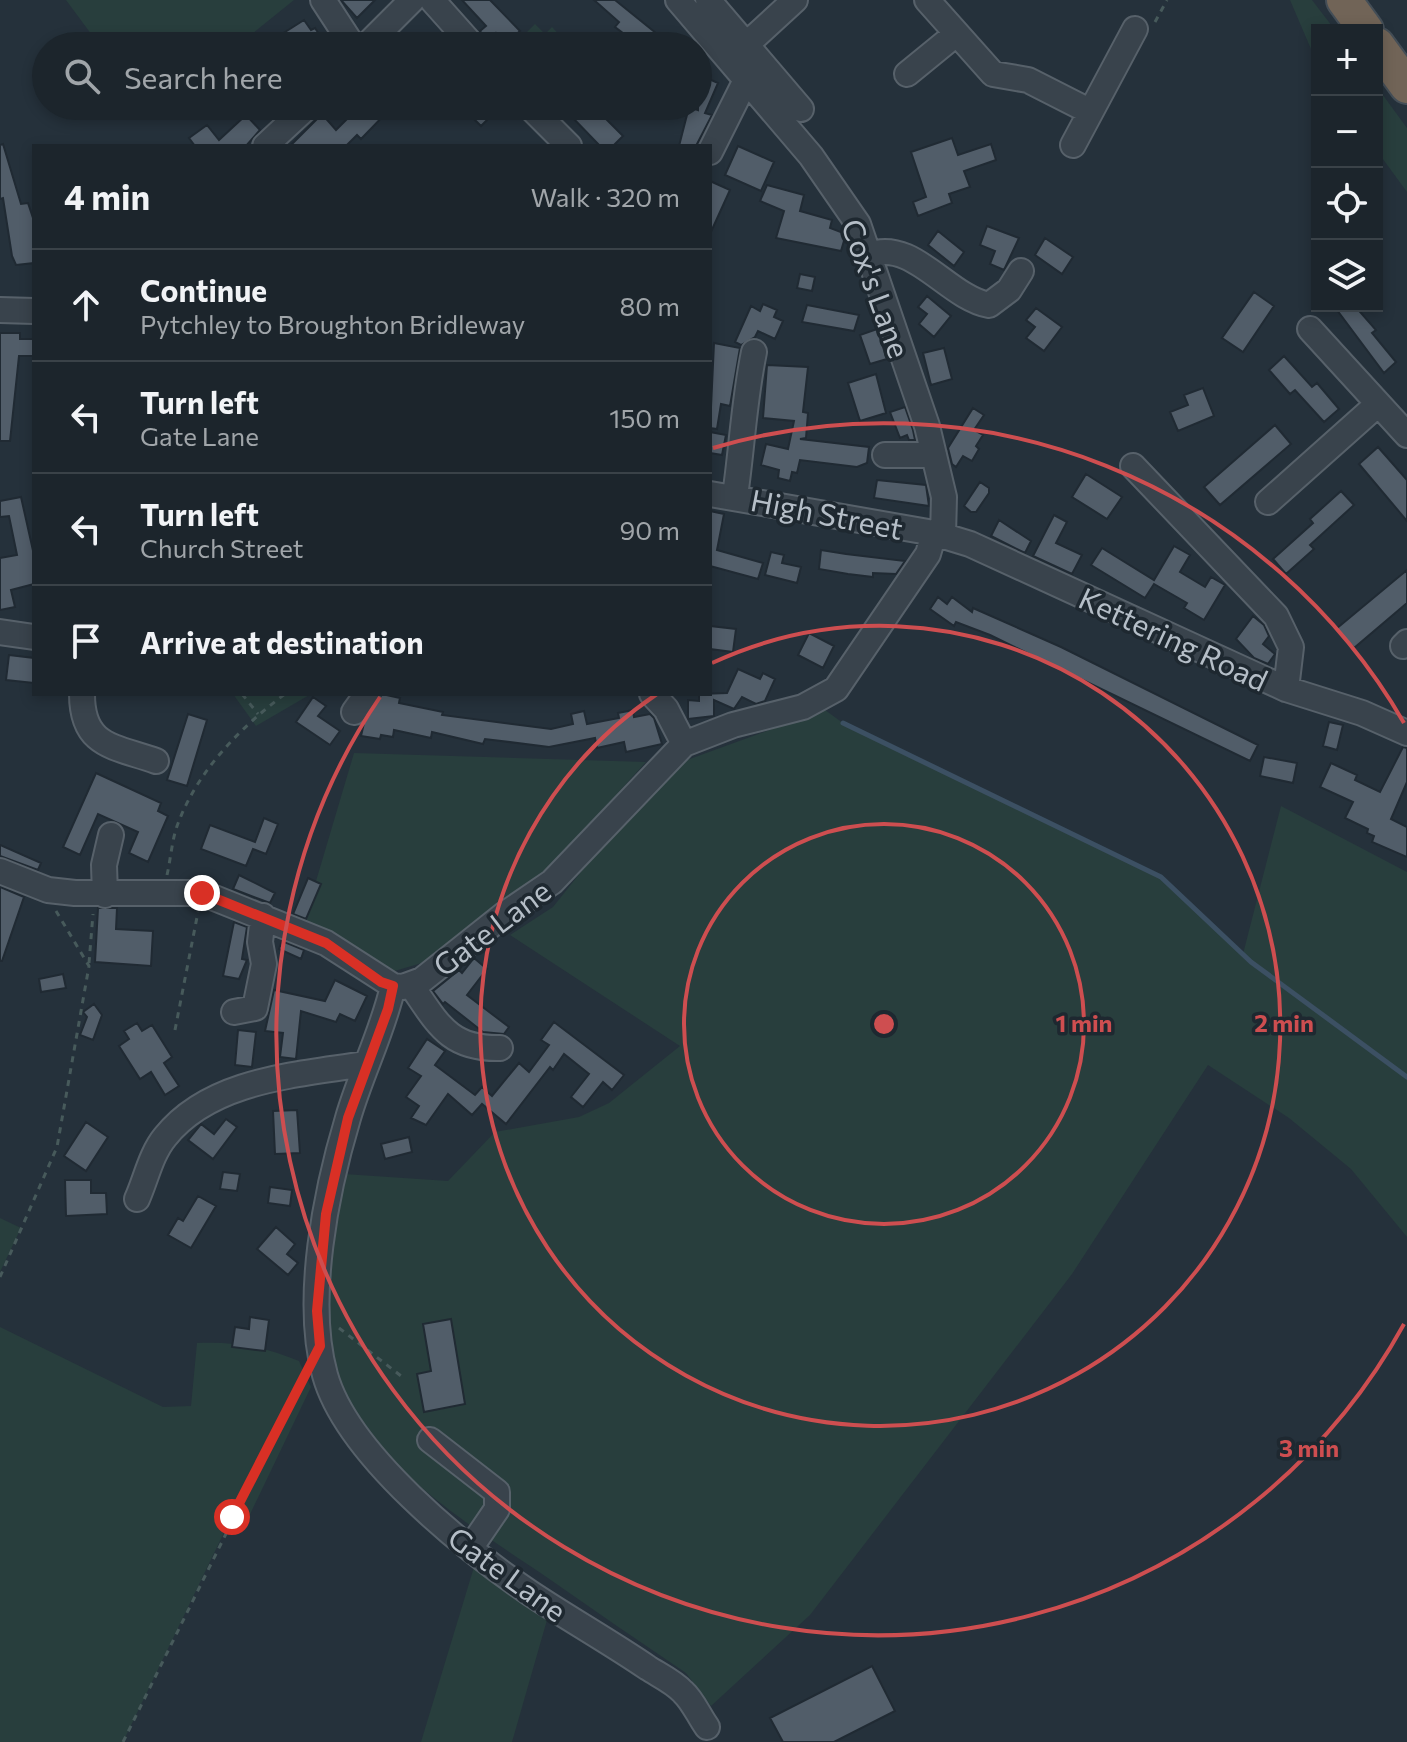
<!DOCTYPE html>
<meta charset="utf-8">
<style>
body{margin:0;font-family:Commissioner,sans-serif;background:#252d34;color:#f1f3f6}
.controls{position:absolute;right:24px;top:24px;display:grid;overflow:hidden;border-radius:0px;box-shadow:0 4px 12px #0003}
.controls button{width:72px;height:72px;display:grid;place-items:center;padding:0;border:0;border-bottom:2px solid #3a4248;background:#1c252c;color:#f1f3f6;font:40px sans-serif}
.stop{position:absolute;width:24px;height:24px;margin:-18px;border:6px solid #d93025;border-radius:50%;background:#fff}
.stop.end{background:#d93025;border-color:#fff;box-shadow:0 2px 8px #0008}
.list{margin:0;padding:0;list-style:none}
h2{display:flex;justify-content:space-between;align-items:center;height:104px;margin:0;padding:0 32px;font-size:34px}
h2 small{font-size:26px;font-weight:400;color:#a0a5a9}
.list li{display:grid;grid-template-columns:52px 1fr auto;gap:24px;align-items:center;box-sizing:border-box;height:112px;padding:0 32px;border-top:2px solid #3a4248}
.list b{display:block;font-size:30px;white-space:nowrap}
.list p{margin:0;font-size:26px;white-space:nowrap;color:#a0a5a9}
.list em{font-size:26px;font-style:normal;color:#a0a5a9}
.icon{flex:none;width:44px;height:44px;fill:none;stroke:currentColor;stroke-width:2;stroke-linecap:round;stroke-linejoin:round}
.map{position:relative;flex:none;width:1407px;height:1742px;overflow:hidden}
.search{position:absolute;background:#1c252c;box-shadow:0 4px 12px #0003;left:32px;top:32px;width:680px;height:88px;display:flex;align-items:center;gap:20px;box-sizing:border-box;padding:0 28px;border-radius:44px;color:#a0a5a9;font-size:30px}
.panel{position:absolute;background:#1c252c;box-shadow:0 4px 12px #0003;left:32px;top:144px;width:680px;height:552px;border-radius:0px}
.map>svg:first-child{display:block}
.green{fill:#283e3d}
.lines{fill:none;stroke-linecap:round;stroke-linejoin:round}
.stream{stroke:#3c5063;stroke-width:5}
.building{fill:#515d69;stroke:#202a33;stroke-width:2}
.minor-casing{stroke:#57616a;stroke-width:28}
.highway-casing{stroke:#444e57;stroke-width:38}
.path{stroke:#475a5b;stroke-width:3;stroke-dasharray:6 6;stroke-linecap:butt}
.minor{stroke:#39434c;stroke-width:24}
.highway{stroke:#716457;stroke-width:34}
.route{stroke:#d93025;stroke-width:10}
.ring{fill:none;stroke:#ce4e50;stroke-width:4}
.labels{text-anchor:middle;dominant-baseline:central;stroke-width:7;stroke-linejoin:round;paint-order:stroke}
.street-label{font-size:30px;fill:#b5bec7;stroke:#1e2830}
.centre{fill:#ce4e50;stroke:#1e2830;stroke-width:4}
.ring-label{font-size:24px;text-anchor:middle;font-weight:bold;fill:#ce4e50;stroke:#1e2830;stroke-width:7;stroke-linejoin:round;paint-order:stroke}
</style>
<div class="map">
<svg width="1407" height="1742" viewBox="0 0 1407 1742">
<rect width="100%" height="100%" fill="#25313b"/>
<path class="green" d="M66 0H294L237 46H100Z
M1290 0H1312L1335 30H1317V63Z
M535 24 545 34 552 27 567 43 563 46H513Z
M1377 87 1407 128V192L1377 151Z
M233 694H311L256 726Z
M825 710 843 723 1161 877 1243 954 1281 806 1407 872V1237L1351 1169 1289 1118 1208 1065 1072 1274 810 1615 711 1706 686 1673C639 1641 592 1609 545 1576 480 1532 353 1454 335 1373 320 1306 335 1240 344 1174L448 1181 495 1132 579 1117 609 1103 680 1046 510 935 553 907 632 808 676 764Z
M354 753 646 762 544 874 425 962 381 975 303 925Z
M0 1218 21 1228 0 1272Z
M0 1327 163 1407 191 1406 197 1343C233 1341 266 1347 299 1361L311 1387 241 1533 231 1518 123 1742H0Z
M474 1567 547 1620 512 1742H421Z"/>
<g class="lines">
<path class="stream" d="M843 723 1161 877 1251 962 1407 1077"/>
</g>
<path class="building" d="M341 0H375L357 18Z
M462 0H490L520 31 507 43 496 33 488 42 480 31 486 26Z
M594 0H615L672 46H640L615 27 619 22Z
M304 20 311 30 315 28 327 46H263Z
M698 74 718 83 705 113 712 115 696 146H679L689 107 698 110Z
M360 106H393L361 139 357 135 346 146H290L322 114 336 130Z
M461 106H501L481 126Z
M581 106H608L601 114 623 136 613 146H600L571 116Z
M246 115 260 130 246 146H195L189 138 207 125 219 140Z
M952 138 958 155 991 144 996 160 964 171 970 187 949 194 952 203 918 216 913 202 926 197 911 152Z
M3 144 21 204 28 203 34 221V263L16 265 12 256 3 198 0 199V145Z
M738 146 774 162 761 191 725 175Z
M710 181 730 190 710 234Z
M767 185 804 195 800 211 832 220 830 228 846 234 841 251 776 238 784 211 760 201Z
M987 226 1019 238 1004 270 990 264 995 251 980 245Z
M938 231 964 252 954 266 928 245Z
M1045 238 1073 257 1062 274 1035 255Z
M800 274 815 277 812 291 797 288Z
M1254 292 1274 306 1243 352 1222 338Z
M927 296 951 316 934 337 919 324 927 314 918 307Z
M763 304 777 310 774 317 783 321 775 339 758 331 755 337 741 345 735 342 751 306 760 311Z
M807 305 859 315 854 331 802 322Z
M1334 306H1355L1376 330 1372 333 1396 362 1384 373Z
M1036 308 1062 327 1044 351 1026 338 1035 327 1026 320Z
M877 329 887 359 870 364 860 335Z
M0 333H20V339H34V356H19L10 441H0Z
M714 343 740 348 730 406 721 404 717 429 710 428Z
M944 348 952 379 931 385 923 353Z
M1284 356 1312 387 1317 383 1339 409 1324 422 1295 390 1290 394 1269 370Z
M767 365 808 367 803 412 808 413 806 438 800 439 869 447 867 463 857 467 800 460 797 473 792 472 790 481 778 478 779 470 761 465 766 444 788 449 794 421 763 418Z
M876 374 886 413 860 421 848 383Z
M1203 388 1214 416 1178 431 1170 412 1188 405 1184 395Z
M905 407 913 430 915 440H909L907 435 900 438 890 412Z
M973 408 984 415 974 430 983 435 976 446 979 449 972 461 963 456 956 467 952 464 948 448Z
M1275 425 1291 444 1220 505 1204 487Z
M710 432 726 435 722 455 710 453Z
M1378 447 1407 480V521L1359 464Z
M1086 474 1122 497 1107 519 1072 497Z
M877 480 926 485 929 506 874 498Z
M980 482 989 488V493L976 512H971L964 506Z
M1341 491 1354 505 1310 545 1314 549 1286 574 1273 559 1313 523 1310 519Z
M21 497 34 555V584L11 590 15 607 0 610V558L17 555 9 516 0 517V501Z
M710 511 724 514 717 550 763 563 758 579 710 566Z
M1054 515 1067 522 1056 543 1082 555 1072 574 1033 556Z
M999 520 1031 541 1025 553 991 536Z
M1174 546 1190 555 1180 572 1205 587 1211 577 1225 585 1204 620 1184 608 1187 603 1154 584 1145 598 1091 565 1102 548 1154 580Z
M821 550 846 554 905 561 896 574 873 573V577L848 574 819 569Z
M771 552 784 555 782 563 801 567 797 583 765 575Z
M1407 570V603L1354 648 1336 629Z
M938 597 947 604 952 597 972 612 973 608 1061 647 1258 745 1250 761 990 635 956 622 954 626 930 609Z
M1253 616 1264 625 1269 636 1263 644 1275 654 1268 664 1254 658 1236 639Z
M710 626 736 629 733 652 710 649Z
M809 633 834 646 823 668 798 655Z
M9 655 34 658V683L6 680Z
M738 669 760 679 763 673 775 679 765 701 756 704 742 697 734 709 714 700V716L688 719V700L699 701V694L727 693Z
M382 694 400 698 399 703 443 712 442 715 551 729 573 724 571 714 584 711 587 724 619 718 618 713 633 710 634 717 650 714 654 718 662 744 626 752 624 742 597 748 595 738 549 747 485 739 483 744 432 732 431 738 394 730 393 737 381 735 380 739 361 736 364 723Z
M313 697 326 706 318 716 340 731 330 745 296 722Z
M188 714 207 720 187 786 167 780Z
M1329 722 1343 725 1337 750 1323 746Z
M1403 747 1407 748V782L1391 819 1407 827V857L1372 842 1374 836 1367 833 1368 829 1345 818 1353 802 1320 787 1331 763 1357 775 1355 780 1380 792Z
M1264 757 1297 763 1293 783 1260 776Z
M96 773 161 803 158 811 168 816 148 862 129 853 138 832 98 814 80 855 63 847Z
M264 818 278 824 266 854 253 849 246 866 201 849 210 825 255 842Z
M0 845 41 863 38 870 0 856Z
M239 875 275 893 270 903 233 889Z
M308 878 321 884 306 919 293 914Z
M0 887 24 897 2 961H0Z
M98 908H117L116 929 153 931 151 966 95 962Z
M234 922 247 927 242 959 247 960 239 979 223 976Z
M282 941 304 950 301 959 279 949Z
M474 958 487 969 467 995 509 1027 504 1034 483 1032 445 1002 443 1004 433 991 459 970 462 973Z
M63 974 66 988 41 992 39 979Z
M335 980 367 996 355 1021 340 1014 336 1022 301 1011 296 1059 280 1057 283 1033 265 1031 274 990 325 1001Z
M94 1004 102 1015 93 1040 80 1035 87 1017 83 1012Z
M554 1022 624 1075 612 1090 603 1082 583 1107 571 1097 589 1074 564 1054 553 1070 550 1067 506 1124 482 1104 472 1115 448 1094 426 1125 411 1118 419 1106 406 1097 421 1076 408 1068 427 1039 445 1051 435 1065 475 1095 482 1087 492 1096 519 1063 529 1072 549 1045 541 1040Z
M137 1023 142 1031 152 1025 172 1057 164 1063 179 1086 165 1095 151 1072 140 1079 119 1046 129 1039 124 1031Z
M238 1030 256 1032 252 1067 235 1065Z
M297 1110 300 1153 275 1154 273 1111Z
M226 1119 237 1127 213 1159 188 1140 201 1124 214 1134Z
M86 1122 108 1137 86 1171 64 1156Z
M409 1137 412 1152 385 1159 381 1144Z
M223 1172 240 1174 237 1191 220 1189Z
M65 1180H91V1193H106L107 1214 66 1216Z
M270 1187 292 1190 290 1206 268 1203Z
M198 1196 216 1206 191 1248 168 1235 178 1218 183 1221Z
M276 1227 295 1244 287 1254 298 1263 288 1275 257 1249Z
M250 1317 269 1320 265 1351 232 1347 235 1327 249 1329Z
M451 1319 465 1404 424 1412 417 1374 431 1371 423 1324Z
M872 1666 895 1711 834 1742H783L770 1718Z"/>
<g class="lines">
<g class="minor-casing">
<path id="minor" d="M323 0 353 46
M432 0 473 46
M678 0 811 156 858 224 927 426 944 497 943 536
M708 0 801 109
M927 0 993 74 1028 80 1089 111
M747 44 795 0
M366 46 412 0
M907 74 956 34
M529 106 569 146
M1073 145 1135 29
M265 146 308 106
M710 152 746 80
M869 255C913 238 947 297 989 305L1009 290 1021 271
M0 310 34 311
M1310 329 1407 435
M885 455H934
M1133 466 1276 616 1291 647 1286 689
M710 494 934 533 970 544 1286 689 1362 713 1407 733
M735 496C742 448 744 400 754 352
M1268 502 1378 404
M0 632 34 637
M1403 646 1407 642
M82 694C82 747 114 746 156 761
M652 694 666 709 684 744
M354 712 367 694
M0 871 48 890 75 893H202L326 943 393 986
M105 895 104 865 111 835
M411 985C438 1024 449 1049 500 1048
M234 1012 255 1008 264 964 260 942 263 916
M137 1199C146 1179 151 1154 165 1137 211 1079 298 1075 365 1064
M430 1440 497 1492V1509L471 1547
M707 1727C699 1716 693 1701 683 1692 674 1682 659 1675 648 1668 610 1642 569 1619 530 1593 464 1548 347 1454 325 1375 304 1300 326 1191 348 1118 361 1073 383 1031 393 986L403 987 422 980 505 914 552 882 684 744 733 725 803 707 836 689 928 554 934 533"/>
</g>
<g class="highway-casing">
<path id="highway" d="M1344 0 1366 30
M1377 45 1407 86"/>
</g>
<path class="path" d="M1155 22 1167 0
M242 694 258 714
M167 875C171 858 172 837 179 821 199 769 242 726 285 694
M89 963 93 914
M175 1030 198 912
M0 1277 57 1147 89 966 56 911
M339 1328 405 1379
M123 1742 304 1376"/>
<use href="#minor" class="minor"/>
<use href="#highway" class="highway"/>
</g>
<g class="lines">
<path class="route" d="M202 893 326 943 381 982 393 986 388 1009 348 1118 326 1214 317 1311 320 1346 232 1517"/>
</g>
<g class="ring">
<circle cx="884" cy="1024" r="200"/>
<path d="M712 663A400 400 0 1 1 657 694"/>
<path d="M1404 1324A601 601 0 1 1 380 697M713 448A601 601 0 0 1 1404 723"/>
</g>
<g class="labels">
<g class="street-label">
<text transform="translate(877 288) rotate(70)">Cox's Lane</text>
<text transform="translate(827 513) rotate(11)">High Street</text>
<text transform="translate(1174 638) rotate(25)">Kettering Road</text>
<text transform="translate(491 927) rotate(-37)">Gate Lane</text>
<text transform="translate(508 1573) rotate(36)">Gate Lane</text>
</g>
</g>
<circle cx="884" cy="1024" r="12" class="centre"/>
<g class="ring-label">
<text x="1084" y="1032">1 min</text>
<text x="1284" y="1032">2 min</text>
<text x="1309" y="1457">3 min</text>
</g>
</svg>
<div class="controls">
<button>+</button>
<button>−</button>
<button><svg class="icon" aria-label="locate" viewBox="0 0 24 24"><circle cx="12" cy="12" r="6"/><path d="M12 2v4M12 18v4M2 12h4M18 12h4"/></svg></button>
<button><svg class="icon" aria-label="layers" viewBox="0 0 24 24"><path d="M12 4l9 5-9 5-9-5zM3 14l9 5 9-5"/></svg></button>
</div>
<div class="stop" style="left:232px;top:1517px"></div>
<div class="stop end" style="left:202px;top:893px"></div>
<div class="search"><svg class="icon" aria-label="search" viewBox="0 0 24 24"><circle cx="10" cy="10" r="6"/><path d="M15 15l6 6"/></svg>Search here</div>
<section class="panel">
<h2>4 min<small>Walk · 320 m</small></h2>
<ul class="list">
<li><svg class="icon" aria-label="ahead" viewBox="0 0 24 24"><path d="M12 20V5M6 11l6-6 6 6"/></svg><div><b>Continue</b><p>Pytchley to Broughton Bridleway</p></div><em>80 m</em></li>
<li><svg class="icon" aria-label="left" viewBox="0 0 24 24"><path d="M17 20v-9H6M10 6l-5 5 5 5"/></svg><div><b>Turn left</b><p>Gate Lane</p></div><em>150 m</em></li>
<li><svg class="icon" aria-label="left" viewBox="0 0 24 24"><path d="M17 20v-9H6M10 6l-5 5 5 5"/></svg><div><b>Turn left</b><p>Church Street</p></div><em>90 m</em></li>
<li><svg class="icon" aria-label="arrive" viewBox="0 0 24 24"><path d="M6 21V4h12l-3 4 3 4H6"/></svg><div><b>Arrive at destination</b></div></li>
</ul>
</section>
</div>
